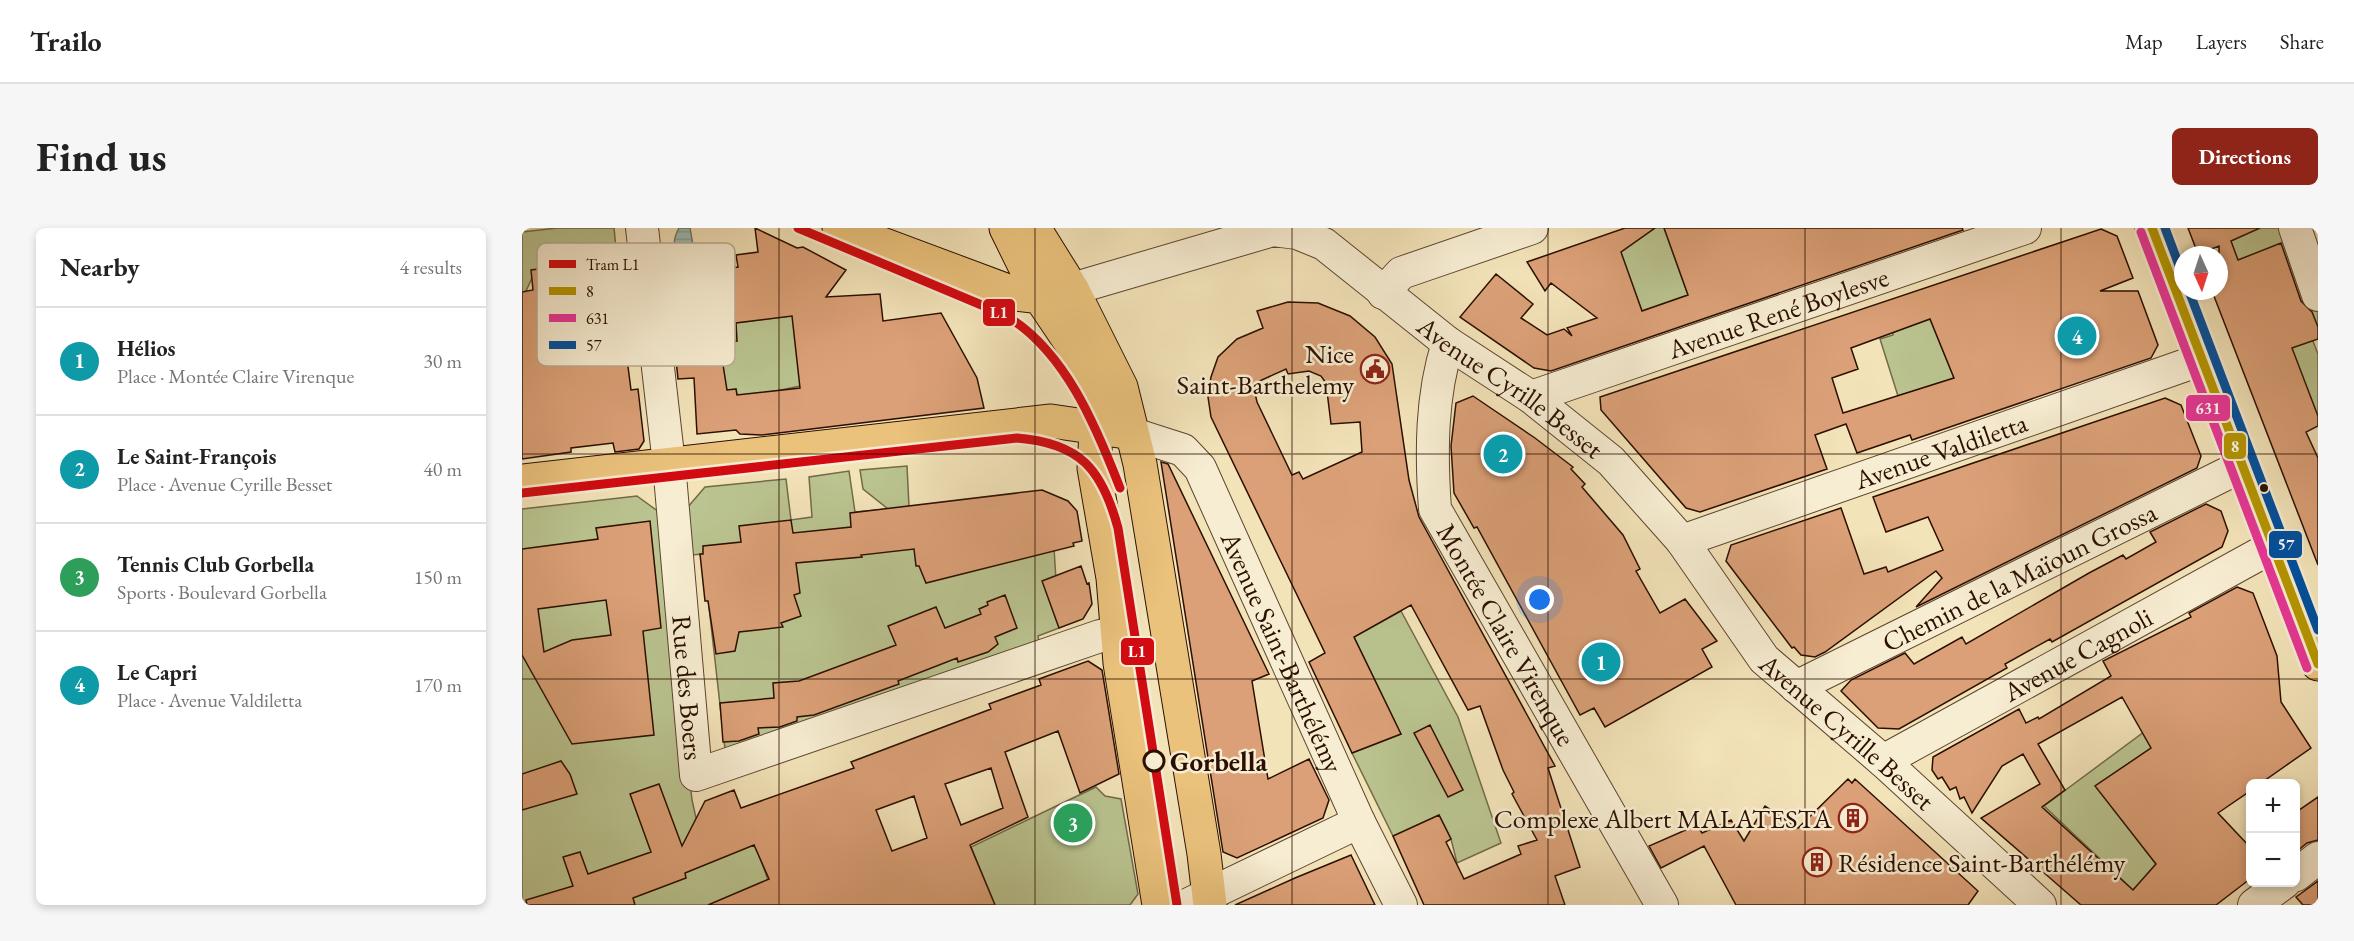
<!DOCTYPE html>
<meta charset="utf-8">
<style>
body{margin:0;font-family:"EB Garamond",serif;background:#f6f6f6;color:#222}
.controls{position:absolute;right:18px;bottom:18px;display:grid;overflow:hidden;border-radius:9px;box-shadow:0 3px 9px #0003}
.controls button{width:54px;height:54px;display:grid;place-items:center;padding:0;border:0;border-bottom:2px solid #e0e0e0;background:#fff;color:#222;font:30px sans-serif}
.compass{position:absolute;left:1652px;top:18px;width:54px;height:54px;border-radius:50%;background:#fff;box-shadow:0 3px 9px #0003;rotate:177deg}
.you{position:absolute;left:1018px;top:372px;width:21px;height:21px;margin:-15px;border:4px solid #fff;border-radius:50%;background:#1a73e8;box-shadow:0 0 0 9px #1a73e833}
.badge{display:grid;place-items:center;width:39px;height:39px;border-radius:50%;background:#8f2418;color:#fff;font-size:20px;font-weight:700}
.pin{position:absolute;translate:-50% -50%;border:3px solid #fff;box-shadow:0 2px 6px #0006}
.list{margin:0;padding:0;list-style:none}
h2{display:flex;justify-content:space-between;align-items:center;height:78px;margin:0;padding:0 24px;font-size:26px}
h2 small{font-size:20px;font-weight:400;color:#767676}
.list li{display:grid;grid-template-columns:39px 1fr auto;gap:18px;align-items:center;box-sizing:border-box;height:108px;padding:0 24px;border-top:2px solid #e0e0e0}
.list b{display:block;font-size:22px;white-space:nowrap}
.list p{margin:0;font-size:20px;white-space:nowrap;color:#767676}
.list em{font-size:20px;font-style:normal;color:#767676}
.map{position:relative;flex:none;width:1796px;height:677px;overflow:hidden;border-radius:9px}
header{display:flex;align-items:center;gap:36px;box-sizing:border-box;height:84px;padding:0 30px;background:#fff;border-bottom:2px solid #e0e0e0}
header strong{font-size:28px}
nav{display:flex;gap:33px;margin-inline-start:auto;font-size:21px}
.intro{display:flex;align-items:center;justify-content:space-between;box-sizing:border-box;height:144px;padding:0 36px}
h1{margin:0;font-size:42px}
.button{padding:15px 27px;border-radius:9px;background:#8f2418;color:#fff;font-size:21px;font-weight:700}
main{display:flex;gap:36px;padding:0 36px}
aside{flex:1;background:#fff;border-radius:9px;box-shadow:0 3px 9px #0003}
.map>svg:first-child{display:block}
.green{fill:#bac490;stroke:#726a48;stroke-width:1.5}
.water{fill:url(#water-rules);stroke:#6f776d;stroke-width:1.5}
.building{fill:#dba077;stroke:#2b0f00;stroke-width:1.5;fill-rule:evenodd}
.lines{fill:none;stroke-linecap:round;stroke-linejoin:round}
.minor-casing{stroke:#5d442e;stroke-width:34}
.major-casing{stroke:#2b0f00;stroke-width:35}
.minor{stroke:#f7edd2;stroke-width:32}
.major{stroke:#eac27c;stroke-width:33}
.bus-1-casing{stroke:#f7edd2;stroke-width:14}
.bus-2-casing{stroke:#f7edd2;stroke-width:14}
.bus-3-casing{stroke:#f7edd2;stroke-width:14}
.bus-1{stroke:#b59500;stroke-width:9}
.bus-2{stroke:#e63695;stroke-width:9}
.bus-3{stroke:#004f9e;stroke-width:9}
.tram-1-casing{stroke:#f7edd2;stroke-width:14}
.tram-1{stroke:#d20a11;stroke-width:9}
.grid{fill:none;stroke:#2b0f00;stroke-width:1.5;stroke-opacity:0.55}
.bus-dot{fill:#2b0f00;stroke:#f7edd2;stroke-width:2}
.stop-dot{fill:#f7edd2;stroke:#2b0f00;stroke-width:3}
.labels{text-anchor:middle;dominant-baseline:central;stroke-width:5;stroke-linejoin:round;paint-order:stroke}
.street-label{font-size:27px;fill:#2b0f00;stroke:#f7edd2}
.poi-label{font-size:27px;fill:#2b0f00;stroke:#f7edd2;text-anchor:end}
.stop-label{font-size:27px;font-weight:bold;fill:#2b0f00;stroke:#f7edd2;text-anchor:start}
.key{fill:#f7edd2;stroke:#baaa93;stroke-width:1.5}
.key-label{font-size:16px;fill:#2b0f00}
.line-badge{stroke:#f7edd2;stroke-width:2}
.badge-label{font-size:16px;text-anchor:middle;font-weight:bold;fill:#fff}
</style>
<header>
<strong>Trailo</strong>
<nav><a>Map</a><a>Layers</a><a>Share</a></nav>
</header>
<div class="intro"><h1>Find us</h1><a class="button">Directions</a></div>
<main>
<aside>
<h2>Nearby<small>4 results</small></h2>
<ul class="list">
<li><span class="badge" style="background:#0f9aa8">1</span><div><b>Hélios</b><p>Place · Montée Claire Virenque</p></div><em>30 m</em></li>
<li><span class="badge" style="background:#0f9aa8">2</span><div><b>Le Saint-François</b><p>Place · Avenue Cyrille Besset</p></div><em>40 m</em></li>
<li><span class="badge" style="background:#2e9e5b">3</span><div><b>Tennis Club Gorbella</b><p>Sports · Boulevard Gorbella</p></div><em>150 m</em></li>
<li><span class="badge" style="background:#0f9aa8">4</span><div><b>Le Capri</b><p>Place · Avenue Valdiletta</p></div><em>170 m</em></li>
</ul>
</aside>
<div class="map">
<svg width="1796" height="677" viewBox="0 0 1796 677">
<defs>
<pattern id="water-rules" width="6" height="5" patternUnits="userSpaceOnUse" patternTransform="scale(1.5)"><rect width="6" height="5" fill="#9dbdb6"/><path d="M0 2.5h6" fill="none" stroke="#87a19b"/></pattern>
</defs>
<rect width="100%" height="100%" fill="#f3e3b9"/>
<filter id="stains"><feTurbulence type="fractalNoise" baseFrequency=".00333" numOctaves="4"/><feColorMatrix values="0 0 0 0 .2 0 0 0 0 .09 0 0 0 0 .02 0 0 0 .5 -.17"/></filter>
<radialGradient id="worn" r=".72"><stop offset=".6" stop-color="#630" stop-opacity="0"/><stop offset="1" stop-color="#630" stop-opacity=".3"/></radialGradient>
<path class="green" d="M35 0H92L96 40 10 50 4 63 10 104 0 195V4Z
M1133 0H1142L1166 67 1120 83 1098 25Z
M1704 0H1765L1796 81V99L1787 103 1796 126V193L1749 130Z
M293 85 278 158 216 171 214 161 205 162 179 149 212 107 211 95Z
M1408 91 1432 150 1376 168 1358 111 1371 107V104Z
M385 238 387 278 532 320 537 400 516 408 517 414 204 530 181 326 170 327 165 280 183 259 264 251 269 292 290 289 287 249 327 243 333 284 366 281 341 261 338 242Z
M115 268 137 284 170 572 174 590 233 616 255 677H0V281Z
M879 383 936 489 979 615 935 635 929 611 917 587 871 608 830 525 879 506 832 409Z
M1661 475 1633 517 1574 558 1634 636 1611 662 1522 578Z
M574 559 583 568 599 571 616 666 608 677H473L449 619Z"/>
<path class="water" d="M157 0H168L172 23 166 33 160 35C152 20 149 15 157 0Z"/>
<path class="building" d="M233 0 275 20 281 19 324 42 304 69 358 66 361 93 419 85 455 150 462 180 240 207 218 206 214 202 175 206 172 150 156 151 151 103 166 101 161 46 216 39 214 27 236 24ZM270 88 278 160 215 167 214 161 205 162 199 124 207 123 206 114 215 113 214 95Z
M1103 0H1133L1099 24 1120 83 1166 67 1142 0H1440L1441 2 1029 143 1012 140 938 89 974 46 1011 76 999 90 1025 107 1042 101 1050 108 1045 100 1075 90 1029 55 1023 63 1005 34Z
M1666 0H1738L1709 13 1716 32 1759 15 1779 73 1790 84 1796 99V111L1770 120 1796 188V198L1784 204 1796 230V337L1690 63H1697V18L1676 26Z
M1579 1 1595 8 1611 50 1578 63H1616L1636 117 1629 130 1390 212 1388 207 1335 225 1324 196 1293 207 1305 241 1178 284 1164 280 1079 182 1078 169ZM1408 91 1432 150 1321 185 1310 150 1336 141 1329 120Z
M80 33 96 43 101 85H107L109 106 102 107 109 162 116 161 122 213 117 221 93 224 91 215 49 220V224L0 231V64L11 62 9 42 40 38 53 47 65 35Z
M766 74 796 75 828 88 853 109 870 136 887 252 897 289 1033 538 1026 540 1058 639 1033 648 1043 677H902L871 608 917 587 929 611 924 614 942 651 999 626 996 618 1015 612 990 566 992 564 981 542 958 478 946 482 889 377 832 409 879 506 830 525 787 434 803 425 689 189 686 169 689 149 696 129 715 111 741 100 735 83ZM764 141 766 146 787 143 799 148 804 155 809 196 838 194 840 224 781 251 777 244 770 247 735 174 731 156Z
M951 168 1013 210 1051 239 1049 241 1063 256 1060 259 1101 307 1118 341 1114 343 1138 385 1163 371 1195 413 1180 421 1190 439 1083 499 1072 480 1058 487 955 299 952 300 932 265 929 218 934 175Z
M1643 170 1659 177 1679 228 1675 240 1394 379 1420 350 1414 343 1303 424 1293 429 1279 427 1272 419 1270 420 1204 333 1209 317 1319 280 1342 346 1364 339 1366 344 1421 322 1406 289 1364 304 1351 269Z
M639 234 646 236 747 446 730 453 746 551 787 531 807 572 801 590 715 630 701 624Z
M520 262 546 273 555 283 560 313 551 315 552 318 404 355 397 338H394L392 321 339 327 340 329 274 335 278 365 272 367 279 388 259 395 261 399 217 404 213 423 194 426 186 373H183L178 326H181V318L219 314 217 298 269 292 271 305 329 299 328 285Z
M1684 276 1699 283 1706 303 1700 319 1530 414 1528 411 1483 436 1485 440 1377 501 1356 500 1319 463 1329 452 1383 425 1392 436 1440 409 1444 416 1567 345 1601 327 1604 331 1634 314 1628 304Z
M128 293 139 400 121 403 132 507 50 516 0 427V321L76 311 74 300ZM84 372 89 407 50 412 22 424 16 381Z
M559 338 565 356 567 355 570 376 561 391 537 400 520 353Z
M1715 359 1731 365 1755 428 1759 474 1789 520 1739 555H1728V563L1696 585 1728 619V651L1694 677H1559L1459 590 1518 556 1501 526 1480 538 1450 585 1442 569 1438 571 1434 559 1428 562 1420 549 1416 551 1410 542 1411 529 1497 481 1504 495 1516 489 1517 491 1589 448 1581 433 1669 389 1667 385ZM1600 469 1629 520 1573 558 1634 636 1611 662 1520 579 1543 562 1516 516Z
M483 367 495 400 473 409 476 416 466 424 436 434 435 430 376 453 377 456 292 487 275 489V493L258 499 236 500 237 506 217 513 201 514 198 475 252 470 251 455 277 453 374 417 366 398 414 379 423 400 459 386 457 381 466 377 465 374Z
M566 433 580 442 597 546 558 565 536 503 483 524 506 589 448 617 473 677H186L247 651 232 617 163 645 164 650 111 670 113 677H5L4 672 51 658 41 629 58 624 66 646 129 624 108 566 137 556 160 618 183 573 212 562 219 580 332 540 329 534 469 481 467 476 519 457 517 451ZM469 540 481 580 439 597 423 556ZM392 568 405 610 370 623 354 582Z
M908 497 941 562 926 569 892 505Z
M39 533 48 546 55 566 0 582V546Z
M1326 551 1330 555 1333 551 1456 663 1446 677H1214L1182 618 1139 640 1127 618 1175 597 1180 605 1209 592 1222 613 1243 578 1276 600Z
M1796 569V612L1785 615 1773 625V585Z
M829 627 853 677H713L773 650Z
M1796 653V677H1781L1774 669Z"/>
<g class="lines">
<g class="minor-casing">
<g id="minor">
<path id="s1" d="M120 0 147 236 174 547 578 408 596 405"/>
<path d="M1773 0 1796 67"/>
<path id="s2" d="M550 61 751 2 775 5 802 16 926 115 1009 169 1089 233 1160 313 1242 431 1361 533 1518 677"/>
<path d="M861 65 879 45 1010 0"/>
<path id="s3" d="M926 115C909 168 909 225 913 281L1140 677"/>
<path id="s4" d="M1009 169 1503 0"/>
<path id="s5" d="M611 206 661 222 678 240 837 594 879 677"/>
<path id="s6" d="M1160 313 1678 132"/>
<path id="s7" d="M1274 459 1720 238"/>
<path id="s8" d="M1361 533 1750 319"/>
<path d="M1774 647 1796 630"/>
<path d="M665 677 837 594"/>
<path d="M1732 677 1763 654"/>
</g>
</g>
<g class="major-casing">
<path id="major" d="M317 0 494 66 518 69 533 65
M484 0 518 69 553 121 576 169 572 240 591 350 598 435 637 677
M512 0 550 61 599 159 618 236 682 626 688 677
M1630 0 1796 436
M0 253 529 193 597 203"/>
</g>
<use href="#minor" class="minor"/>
<use href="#major" class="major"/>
<g class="bus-1-casing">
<path id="bus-1" d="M1630 0 1796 436"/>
</g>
<g class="bus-2-casing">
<path id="bus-2" d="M1619 4 1785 440"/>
</g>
<g class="bus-3-casing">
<path id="bus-3" d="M1643 0 1661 48
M1667 63 1796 402"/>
</g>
<use href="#bus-1" class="bus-1"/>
<use href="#bus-2" class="bus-2"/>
<use href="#bus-3" class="bus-3"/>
<g class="tram-1-casing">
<path id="tram-1" d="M276 0 481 86C542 120 574 198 598 260
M0 265 495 210C558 215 580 241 596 300L655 677"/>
</g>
<use href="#tram-1" class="tram-1"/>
</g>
<path class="grid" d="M257 0V677M513 0V677M770 0V677M1026 0V677M1283 0V677M1539 0V677M0 226H1796M0 451H1796"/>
<defs>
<g id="civic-ring" transform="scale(1.5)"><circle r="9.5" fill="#f7edd2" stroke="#8f2418" stroke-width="1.5"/><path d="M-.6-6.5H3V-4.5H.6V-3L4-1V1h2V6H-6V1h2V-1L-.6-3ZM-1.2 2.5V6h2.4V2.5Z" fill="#8f2418"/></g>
<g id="building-ring" transform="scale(1.5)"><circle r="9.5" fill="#f7edd2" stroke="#8f2418" stroke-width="1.5"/><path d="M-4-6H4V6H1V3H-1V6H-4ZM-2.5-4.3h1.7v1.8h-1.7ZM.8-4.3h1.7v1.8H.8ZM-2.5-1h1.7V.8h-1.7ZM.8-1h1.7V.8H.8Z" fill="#8f2418"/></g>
</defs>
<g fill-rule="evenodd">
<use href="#civic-ring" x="853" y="141"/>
<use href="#building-ring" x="1331" y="590"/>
<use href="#building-ring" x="1295" y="634"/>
</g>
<circle class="bus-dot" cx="1742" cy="260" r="5"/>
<circle class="stop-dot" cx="632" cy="533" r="10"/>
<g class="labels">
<g class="street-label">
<text stroke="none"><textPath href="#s4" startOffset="261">Avenue René Boylesve</textPath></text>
<text stroke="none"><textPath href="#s2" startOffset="498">Avenue Cyrille Besset</textPath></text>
<text stroke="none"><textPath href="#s6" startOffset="274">Avenue Valdiletta</textPath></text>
<text stroke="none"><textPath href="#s7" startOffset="249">Chemin de la Maïoun Grossa</textPath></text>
<text stroke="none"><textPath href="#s3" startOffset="312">Montée Claire Virenque</textPath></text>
<text stroke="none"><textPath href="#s5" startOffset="279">Avenue Saint-Barthélémy</textPath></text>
<text stroke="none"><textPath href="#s8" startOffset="222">Avenue Cagnoli</textPath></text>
<text stroke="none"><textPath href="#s1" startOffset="462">Rue des Boers</textPath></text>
<text stroke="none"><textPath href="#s2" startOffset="984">Avenue Cyrille Besset</textPath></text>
</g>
<g class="poi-label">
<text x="832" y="125">Nice<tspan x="832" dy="31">Saint-Barthelemy</tspan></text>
<text x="1310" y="590">Complexe Albert MALATESTA</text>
<text x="1316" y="634" text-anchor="start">Résidence Saint-Barthélémy</text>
</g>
<g class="stop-label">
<text x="648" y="533">Gorbella</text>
</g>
</g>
<rect x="15" y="15" width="198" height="123" rx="9" class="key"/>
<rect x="27" y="32" width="27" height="8" fill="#d20a11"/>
<rect x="27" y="59" width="27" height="8" fill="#b59500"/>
<rect x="27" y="86" width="27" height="8" fill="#e63695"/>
<rect x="27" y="113" width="27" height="8" fill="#004f9e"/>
<g class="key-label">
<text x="64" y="42">Tram L1</text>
<text x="64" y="69">8</text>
<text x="64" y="96">631</text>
<text x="64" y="123">57</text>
</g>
<g class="line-badge">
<rect x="460" y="70" width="34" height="29" rx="6" fill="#d20a11"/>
<rect x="1663" y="166" width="46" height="28" rx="6" fill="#e63695"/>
<rect x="1701" y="204" width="24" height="28" rx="6" fill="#b59500"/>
<rect x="1746" y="302" width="35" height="29" rx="6" fill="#004f9e"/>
<rect x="598" y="409" width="35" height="29" rx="6" fill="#d20a11"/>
</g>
<g class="badge-label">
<text x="477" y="90">L1</text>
<text x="1686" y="186">631</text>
<text x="1713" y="224">8</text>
<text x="1764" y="322">57</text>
<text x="615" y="429">L1</text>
</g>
<rect width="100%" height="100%" filter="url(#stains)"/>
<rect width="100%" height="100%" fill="url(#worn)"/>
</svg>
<div class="controls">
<button>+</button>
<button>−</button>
</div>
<svg class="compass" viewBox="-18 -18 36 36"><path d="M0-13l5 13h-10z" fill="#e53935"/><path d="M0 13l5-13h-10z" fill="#767676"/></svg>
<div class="you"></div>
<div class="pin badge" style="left:1079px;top:434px;background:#0f9aa8">1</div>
<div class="pin badge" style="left:981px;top:226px;background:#0f9aa8">2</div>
<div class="pin badge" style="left:551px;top:595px;background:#2e9e5b">3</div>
<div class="pin badge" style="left:1555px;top:108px;background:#0f9aa8">4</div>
</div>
</main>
